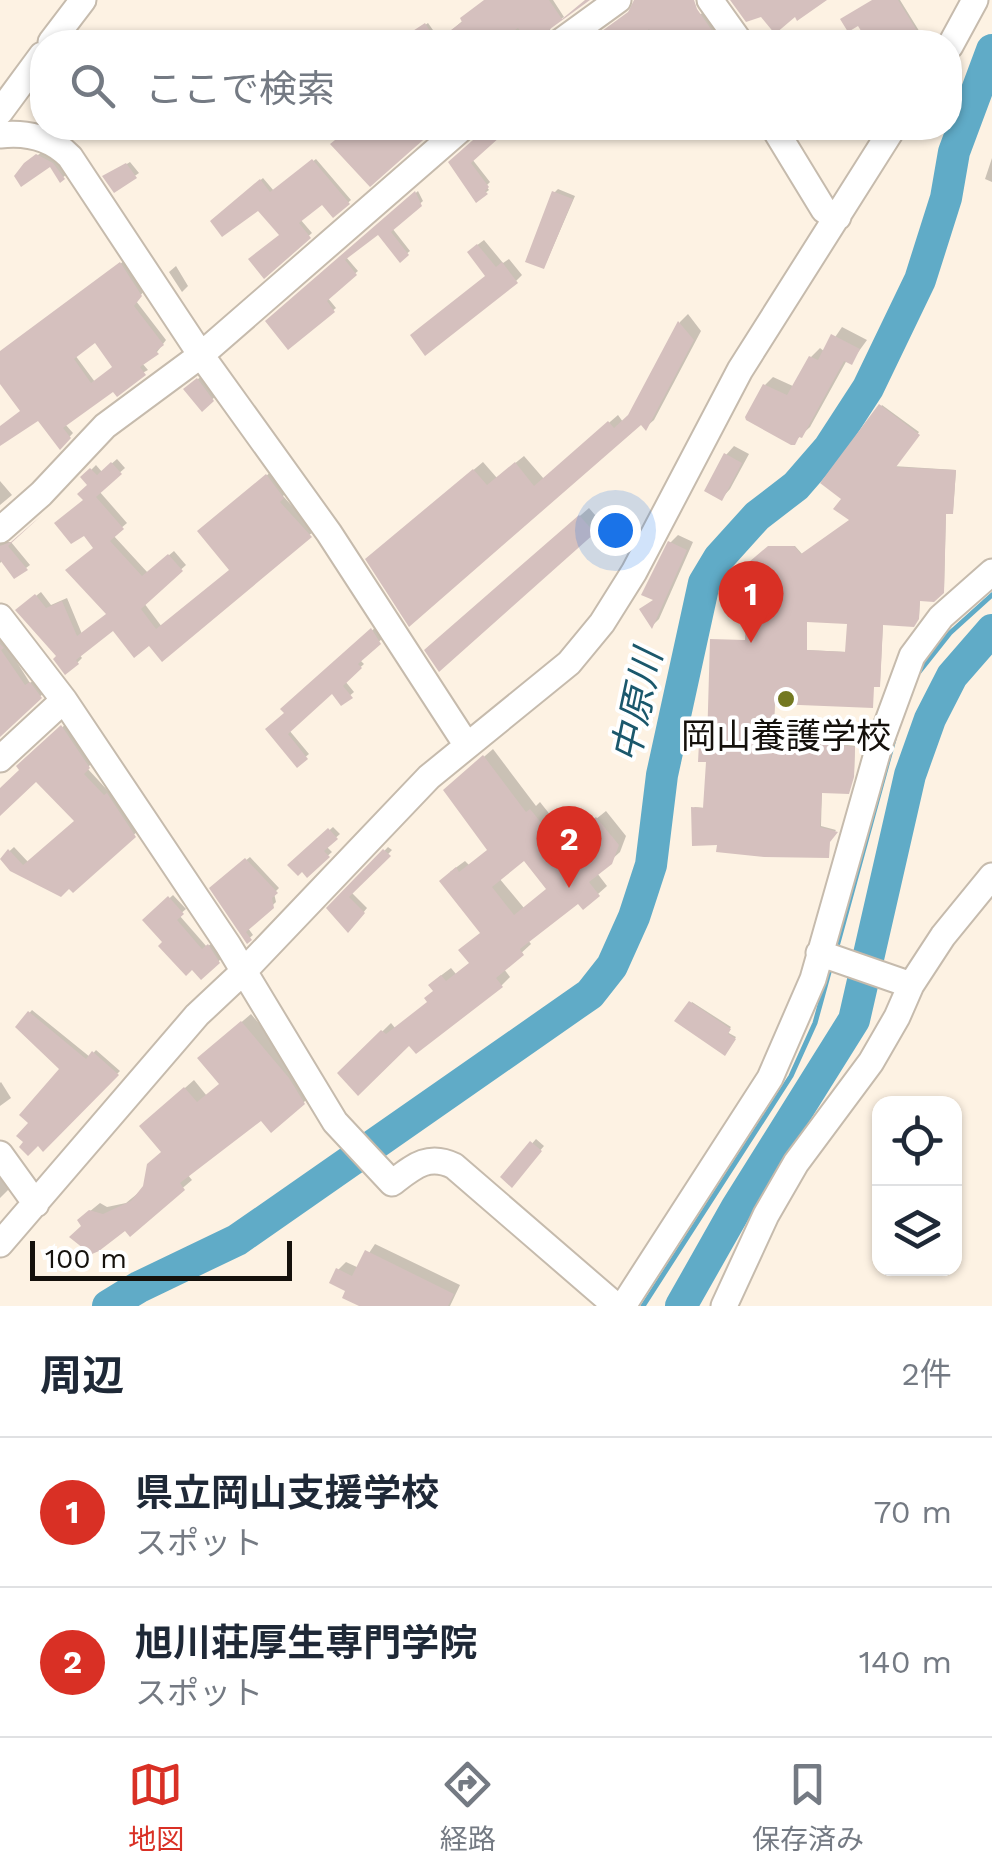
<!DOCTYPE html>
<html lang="ja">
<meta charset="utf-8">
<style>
body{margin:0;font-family:"Work Sans","Noto Sans JP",sans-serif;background:#f6f6f7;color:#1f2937}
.controls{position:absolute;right:30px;bottom:30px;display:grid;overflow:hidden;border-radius:20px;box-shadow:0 2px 8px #0004}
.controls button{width:90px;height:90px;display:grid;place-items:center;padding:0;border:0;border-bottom:2px solid #e0e1e3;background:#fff;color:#1f2937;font:50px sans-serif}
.scale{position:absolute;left:30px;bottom:25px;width:262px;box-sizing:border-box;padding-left:10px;border:5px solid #15110c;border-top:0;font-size:28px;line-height:35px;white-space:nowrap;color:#15110c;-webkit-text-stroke:8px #fff;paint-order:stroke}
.you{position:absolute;left:615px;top:530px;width:35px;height:35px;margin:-25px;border:8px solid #fff;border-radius:50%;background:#1a73e8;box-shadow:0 0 0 15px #1a73e833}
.badge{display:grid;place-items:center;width:65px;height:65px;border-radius:50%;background:#d93025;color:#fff;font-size:32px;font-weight:700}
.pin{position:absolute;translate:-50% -82px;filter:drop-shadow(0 2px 5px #0008)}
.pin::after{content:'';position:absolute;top:52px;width:35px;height:30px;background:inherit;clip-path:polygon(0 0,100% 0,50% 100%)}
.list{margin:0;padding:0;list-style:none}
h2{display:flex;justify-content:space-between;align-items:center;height:130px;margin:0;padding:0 40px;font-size:42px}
h2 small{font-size:32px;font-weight:400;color:#747a83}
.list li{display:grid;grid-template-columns:65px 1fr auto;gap:30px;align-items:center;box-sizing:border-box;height:150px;padding:0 40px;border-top:2px solid #e0e1e3}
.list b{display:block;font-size:38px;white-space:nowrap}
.list p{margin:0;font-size:32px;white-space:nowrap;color:#747a83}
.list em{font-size:32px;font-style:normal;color:#747a83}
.icon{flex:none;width:55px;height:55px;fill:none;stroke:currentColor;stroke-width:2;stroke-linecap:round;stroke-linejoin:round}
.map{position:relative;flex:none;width:992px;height:1306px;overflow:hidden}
.search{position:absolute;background:#fff;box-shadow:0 2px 8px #0004;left:30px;right:30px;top:30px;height:110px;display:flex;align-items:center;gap:25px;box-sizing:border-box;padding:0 35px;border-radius:40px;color:#747a83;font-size:38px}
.sheet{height:430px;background:#fff}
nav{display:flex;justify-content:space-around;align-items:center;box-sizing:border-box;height:140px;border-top:2px solid #e0e1e3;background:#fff;font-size:28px;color:#747a83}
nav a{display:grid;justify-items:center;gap:5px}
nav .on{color:#d93025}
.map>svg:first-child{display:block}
.shadow{fill:#0003;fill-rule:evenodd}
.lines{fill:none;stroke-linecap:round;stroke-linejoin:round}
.stream{stroke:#60abc7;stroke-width:5}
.river{stroke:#60abc7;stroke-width:32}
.building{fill:#d5c0be;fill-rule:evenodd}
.minor-casing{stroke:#c6bbad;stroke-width:29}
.minor{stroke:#fff;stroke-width:25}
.poi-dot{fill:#737821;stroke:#fff;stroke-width:4}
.labels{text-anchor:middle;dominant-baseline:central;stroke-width:8;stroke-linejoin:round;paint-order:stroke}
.poi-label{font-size:35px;fill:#15110c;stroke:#fff}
.water-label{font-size:38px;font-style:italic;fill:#1b586c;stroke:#fff}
</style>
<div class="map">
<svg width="992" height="1306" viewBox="0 0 992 1306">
<rect width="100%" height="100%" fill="#fdf2e3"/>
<path class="shadow" d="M487 0H553L564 17 551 26 547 42H401L428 23 440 40Z
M635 0H688L650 32 703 13 726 42H628L616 26 595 42H589L632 12Z
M879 0H900L926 42H870L859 22Z
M349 128H434L370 183Z
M480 128H510L472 159 490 182 486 186 489 190 477 199 451 162 476 140Z
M41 153 56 160 67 174 61 179 51 163 30 160Z
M992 158V182L985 179Z
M316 159 351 200 334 215 322 201 300 219 312 233 264 275 282 234 259 208 213 221 263 178 274 191Z
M130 162 139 173 114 190 106 177Z
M558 189 575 196 546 263 554 193Z
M418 191 423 201 392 228 410 251 400 259 378 232 346 257 358 271 327 297 336 308 313 326 268 321Z
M484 240 503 263 509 259 522 275 516 281 488 275 476 246Z
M124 261 144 291 136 301 166 340 157 352 142 363 148 370 114 388 65 424 73 433 61 446 38 418 0 443V427L23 411 0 381V353ZM95 340 115 366 95 382 75 355Z
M176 266 188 286 182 292 169 272Z
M688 314 701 331 654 420 646 427 641 422 410 623 377 551 483 462 497 478 524 456 544 479 618 415 623 422 631 414 680 322Z
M842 327 867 340 851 362 847 360 810 427 794 442 765 385 773 377 795 387 811 357 820 348 825 352Z
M202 376 216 396 202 408 190 385Z
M882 405 919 432 893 466 956 470 953 511H946L944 589 920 599 919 616 913 624 883 623 880 683 775 701 773 735 855 746 854 774 822 790 821 826 836 830 830 838 720 843 694 807 706 808 709 760 701 744 710 743 712 640H747L753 561 771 546H795L803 555 852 519 844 498 823 483ZM807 620 850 621 848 652 807 650Z
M734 446 749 454 730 489 722 498 726 455Z
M117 459 125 468 99 491 127 523 113 535 148 573 174 551 186 565 144 603 162 627 232 570 205 527 272 471 287 492 283 496 315 531 150 643 114 627 79 654 82 658 77 663 59 656 23 606 41 592 51 605 67 598 82 634 109 614 86 499 90 485 84 477 96 465 102 472Z
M0 481 12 495 0 505Z
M589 508 602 523 593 531 436 641Z
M678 535 693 542 659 619 653 625 642 610 656 598 670 543Z
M0 542H11L30 565 26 568 3 560 0 563Z
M376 627 383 638 359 659 364 664 345 681 354 692 341 703 332 690 289 730 309 754 297 764 268 729 287 713V706Z
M0 635 30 683 35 679 45 692 0 733Z
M67 723 93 762 87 768 110 793 112 791 139 830 73 890 2 858 14 847 29 863 77 821 36 778 0 813V789L23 770 19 766Z
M493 749 536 806 540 802 570 840 606 811 626 836 620 852 597 873 607 886 598 894 578 900 528 940 531 944 504 969 510 977 502 985 410 1043 340 1073 391 1023 395 1028 430 1001 439 977 451 968 456 974 471 962 483 932 450 872 465 861 469 865 490 849 455 782ZM524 858 549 888 524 908 499 878Z
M333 827 340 834 326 846 332 852 307 874 291 865Z
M388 847 392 850 351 892 367 908 349 930 330 908Z
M250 857 279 888 274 893 276 902 248 928 253 935 247 940 212 888Z
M173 895 186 909 179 915 207 947 212 943 222 958 202 977 146 920Z
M692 1002 731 1027 727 1032 736 1037 725 1053 678 1021Z
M32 1010 90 1057 96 1050 120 1071 43 1148 31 1123 63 1069 18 1026Z
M251 1014 297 1069 312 1094 304 1102 261 1117 187 1174 192 1180 130 1233 125 1227 84 1225 89 1212 100 1203 107 1207 126 1203 143 1189 164 1151 151 1118 194 1080 207 1096 222 1083 209 1050Z
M1 1082 11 1098 0 1106V1083Z
M536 1139 544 1146 511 1184 503 1177Z
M0 1174 10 1188 0 1198Z
M375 1244 460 1285 450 1306H365L348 1290 338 1270 346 1262 359 1268Z"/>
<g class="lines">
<path class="stream" d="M919 672 950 633 992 595
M836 950 894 739
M643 1306 791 1076 815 1023 831 965"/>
<path class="river" d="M108 1306 139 1287 237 1240 590 994 612 966 634 917 651 865 662 775 704 583 719 558 757 516 796 486 829 448 868 388 920 280 946 198 954 152 992 50
M681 1306 737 1207 854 1020 910 775 930 719 952 676 992 630"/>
</g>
<path class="building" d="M484 0H549L562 19 585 0H590L550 29 544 40 539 34 527 42 518 28 498 42H396L425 23 436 41 462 22 460 18Z
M634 0H694L697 9 720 42H659L649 29 631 42H587L628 12Z
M730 0H827L797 21 795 17 775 34 761 17 746 22Z
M872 0H898L924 42H868L858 26 848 32 840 19Z
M350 128H428L431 133 370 187 330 144Z
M478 128H510L471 163 489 187 485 191 488 194 476 203 448 162 473 140Z
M36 154 53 163 65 179 60 183 50 167 21 187 14 176 24 163Z
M312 159 350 204 333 218 322 205 299 223 311 238 264 279 248 259 279 235 258 211 222 237 210 221 260 179 270 192Z
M126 163 137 178 114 193 102 176Z
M415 191 422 206 391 232 409 255 400 263 378 235 345 260 357 275 327 301 335 312 288 350 265 321Z
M552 191 573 199 544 269 525 262Z
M477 244 496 267 502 262 518 283 425 356 410 335 485 276 467 252Z
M120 262 142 296 134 306 164 345 156 351 159 354 140 367 146 375 117 397 113 392 63 428 71 438 60 450 38 421 0 446V426L20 411 0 384V351ZM95 343 112 367 91 383 74 359Z
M678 321 694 340 646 431 641 425 409 627 365 559 473 469 487 485 515 462 534 486 608 421 614 428 628 415Z
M831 334 860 349 852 365 844 361 802 438 799 437 795 445H791L746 420 745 417 763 384 787 395 809 356 818 360Z
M197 378 214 401 202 412 183 389Z
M879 404 920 435 896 467 956 470 953 514H946L944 593 934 602 920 601 919 619 914 627 883 625 880 687H874L873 708 775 704 773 736 855 747 854 777 849 794 822 793 820 827 838 832 830 842 829 858 764 857 716 852 717 845 692 846 691 807 703 808 706 762H698L699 743H707L710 639 745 640 749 562 768 546H794L801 554 849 520 833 509 841 499 820 483ZM807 622 847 624 845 652 807 650Z
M724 453 742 463 722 501 704 491Z
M111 462 122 474 96 497 124 529 110 541 142 576 168 554 183 571 141 609 156 629 229 570 197 531 266 474 284 498 280 502 312 537 162 662 149 646 134 658 113 631 76 660 79 664 65 675 53 659 56 656 15 610 35 594 46 608 62 601 77 636 106 614 65 570 93 548 84 536 71 544 54 523 83 500 77 494 87 485 80 477 90 468 97 475Z
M42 515 8 546 28 570 14 579 0 560V546L11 542Z
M579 515 595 533 439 672 424 650Z
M668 541 687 550 652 629 639 609 653 600 641 595Z
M371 628 381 644 358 664 362 668 343 686 353 698 341 706 332 694 288 734 308 759 297 768 265 729 284 713 280 709Z
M0 644 4 648 1 650 25 685 30 682 42 698 0 737Z
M61 725 90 768 84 774 104 795 107 793 136 837 73 893 69 889 61 897 10 871 0 859 8 849 23 865 74 821 36 782 0 816V788L19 770 16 766Z
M483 755 526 812 530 809 560 846 596 817 619 845 612 864 589 882 600 896 583 910 578 904 520 949 524 955 496 978 503 987 416 1054 409 1046 358 1096 337 1073 381 1030 386 1034 427 1002 424 998 433 991 428 985 441 975 446 981 469 963 458 950 480 933 439 881 456 867 459 872 487 850 443 790ZM524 861 546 889 514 915 492 887Z
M328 828 338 839 324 851 330 857 307 878 302 872 298 876 287 865Z
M383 849 391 856 349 897 365 913 348 933 326 908Z
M245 858 278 893 272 898 274 908 246 932 252 940 247 944 209 888Z
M168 896 184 914 177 920 202 949 208 944 220 963 201 980 192 970 186 976 158 946 162 942 142 920Z
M689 1001 731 1029 728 1034 736 1039 725 1056 674 1021Z
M28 1011 86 1059 92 1051 119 1075 43 1152 38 1146 28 1156 19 1147 23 1142 16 1136 28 1123 19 1115 59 1069 15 1027Z
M241 1021 289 1078 305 1104 271 1133 261 1121 180 1183 185 1190 130 1237 125 1231 99 1251 92 1254 88 1252 69 1237 81 1226 77 1220 89 1210 103 1214 131 1201 143 1186 147 1164 161 1152 139 1126 184 1087 197 1102 219 1084 197 1058Z
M530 1141 542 1151 512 1188 500 1177Z
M365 1250 454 1294 448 1306H359L342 1298 345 1291 329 1283 336 1268 352 1276Z"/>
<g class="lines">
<g class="minor-casing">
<path id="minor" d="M710 0 740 42
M51 42 83 0
M560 42 618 0
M950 46 975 0
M0 112 42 55
M774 128 824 210 838 217
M0 135C26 132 52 138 70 157L201 355 329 533 466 744
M0 530 41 494 105 426 201 355 462 128
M0 617 64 700 228 945 335 1122 392 1183C413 1167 428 1153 454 1166L616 1306
M0 759 64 700
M819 953 911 985
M0 1154 36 1204
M0 1244 197 1015 245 970 429 777 569 663 602 623 634 572 740 370 893 128
M623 1306 770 1078 813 979 880 743 912 656 941 617 992 572
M724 1306 766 1215 796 1163 871 1062 897 1017 911 985 943 936 992 876"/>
</g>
<use href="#minor" class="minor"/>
</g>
<circle class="poi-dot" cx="786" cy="699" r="10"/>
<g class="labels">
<g class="poi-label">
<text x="786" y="736">岡山養護学校</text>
</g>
<g class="water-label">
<text transform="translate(637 706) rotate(-78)">中原川</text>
</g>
</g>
</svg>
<div class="controls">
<button><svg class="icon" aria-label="locate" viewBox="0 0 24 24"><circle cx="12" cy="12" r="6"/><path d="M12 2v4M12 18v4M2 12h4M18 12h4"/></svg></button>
<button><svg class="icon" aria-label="layers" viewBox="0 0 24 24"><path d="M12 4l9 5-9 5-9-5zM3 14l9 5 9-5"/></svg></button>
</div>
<div class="scale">100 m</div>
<div class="you"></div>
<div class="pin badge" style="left:751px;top:643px">1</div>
<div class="pin badge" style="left:569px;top:888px">2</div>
<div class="search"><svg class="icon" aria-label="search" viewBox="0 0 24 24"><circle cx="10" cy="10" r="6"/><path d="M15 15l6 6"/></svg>ここで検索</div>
</div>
<section class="sheet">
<h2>周辺<small>2件</small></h2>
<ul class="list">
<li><span class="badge">1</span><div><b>県立岡山支援学校</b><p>スポット</p></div><em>70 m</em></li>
<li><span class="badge">2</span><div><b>旭川荘厚生専門学院</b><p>スポット</p></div><em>140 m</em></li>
</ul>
</section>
<nav>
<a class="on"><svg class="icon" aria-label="map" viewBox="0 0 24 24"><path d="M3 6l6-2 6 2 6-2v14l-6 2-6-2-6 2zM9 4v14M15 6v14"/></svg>地図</a>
<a><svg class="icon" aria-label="directions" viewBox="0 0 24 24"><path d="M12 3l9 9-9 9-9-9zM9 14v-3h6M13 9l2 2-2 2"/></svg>経路</a>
<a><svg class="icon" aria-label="saved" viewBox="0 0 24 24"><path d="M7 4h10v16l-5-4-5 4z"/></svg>保存済み</a>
</nav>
